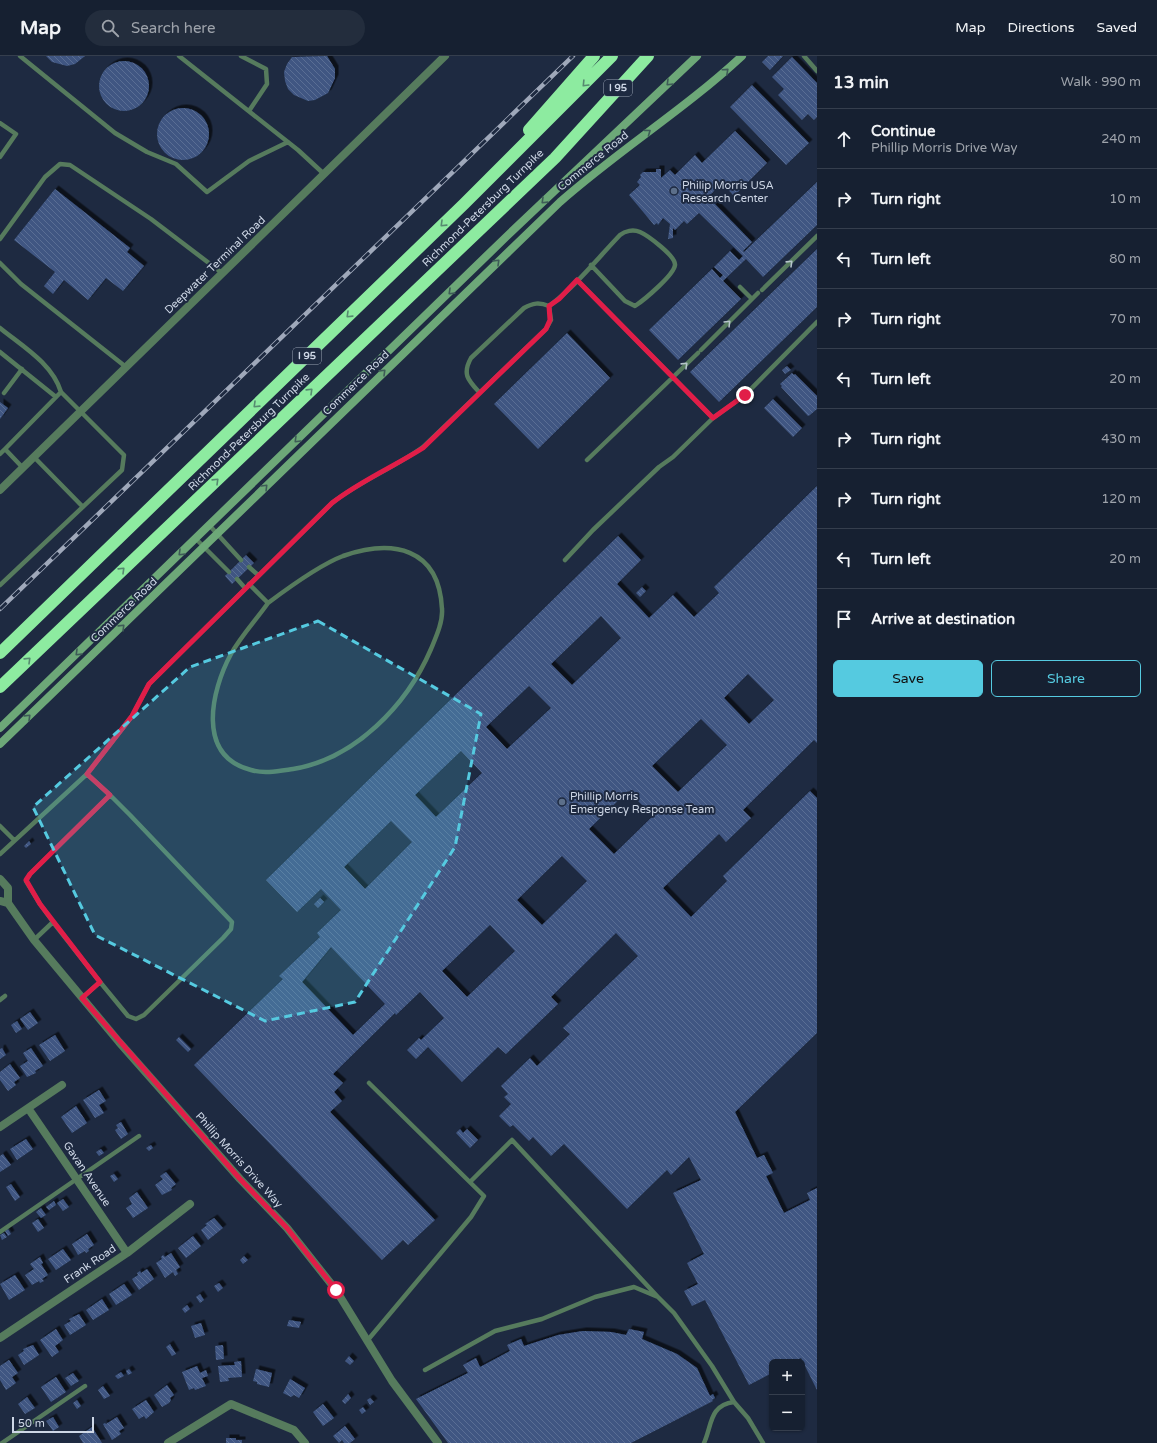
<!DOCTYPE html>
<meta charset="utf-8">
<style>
body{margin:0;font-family:"Varela Round",sans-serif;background:#232d3d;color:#f1f3f6}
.controls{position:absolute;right:12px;bottom:12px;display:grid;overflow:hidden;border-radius:6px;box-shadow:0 1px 3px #0004}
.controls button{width:36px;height:36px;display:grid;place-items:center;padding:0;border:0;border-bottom:1px solid #353e4d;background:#162031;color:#f1f3f6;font:20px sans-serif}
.scale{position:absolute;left:12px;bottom:10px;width:82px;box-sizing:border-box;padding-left:4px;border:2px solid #ced7e6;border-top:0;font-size:11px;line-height:14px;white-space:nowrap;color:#ced7e6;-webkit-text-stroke:3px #1e2a41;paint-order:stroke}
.stop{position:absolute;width:12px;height:12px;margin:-9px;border:3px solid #e11d48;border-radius:50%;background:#fff}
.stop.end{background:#e11d48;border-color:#fff;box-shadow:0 1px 4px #0008}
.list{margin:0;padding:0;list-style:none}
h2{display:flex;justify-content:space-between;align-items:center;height:52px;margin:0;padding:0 16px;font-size:17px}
h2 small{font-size:13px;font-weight:400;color:#9ea3ab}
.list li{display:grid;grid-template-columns:26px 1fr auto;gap:12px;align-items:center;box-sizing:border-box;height:60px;padding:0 16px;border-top:1px solid #353e4d}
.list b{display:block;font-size:15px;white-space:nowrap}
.list p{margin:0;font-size:13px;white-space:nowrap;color:#9ea3ab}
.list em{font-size:13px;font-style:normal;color:#9ea3ab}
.actions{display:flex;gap:8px;padding:12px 16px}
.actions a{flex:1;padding:9px 0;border:1px solid #55cae0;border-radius:6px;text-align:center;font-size:14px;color:#55cae0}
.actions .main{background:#55cae0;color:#111}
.icon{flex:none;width:22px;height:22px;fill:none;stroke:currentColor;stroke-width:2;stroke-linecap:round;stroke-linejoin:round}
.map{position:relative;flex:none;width:817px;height:1387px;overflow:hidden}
header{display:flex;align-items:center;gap:24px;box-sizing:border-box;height:56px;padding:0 20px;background:#162031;border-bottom:1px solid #353e4d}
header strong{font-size:19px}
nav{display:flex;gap:22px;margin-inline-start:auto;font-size:14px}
.search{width:280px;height:36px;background:#232d3d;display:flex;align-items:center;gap:10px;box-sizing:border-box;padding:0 14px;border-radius:22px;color:#9ea3ab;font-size:15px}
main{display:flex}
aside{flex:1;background:#162031}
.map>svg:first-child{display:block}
.building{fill:url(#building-back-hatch);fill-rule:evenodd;filter:url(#shadow)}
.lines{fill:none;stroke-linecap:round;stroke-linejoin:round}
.lane{stroke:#567b5d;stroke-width:4.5}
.street{stroke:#567b5d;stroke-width:8}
.secondary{stroke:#6da878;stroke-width:8}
.highway{stroke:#8deba0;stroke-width:12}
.rail-casing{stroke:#9fa8ba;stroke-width:4.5}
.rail{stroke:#1e2a41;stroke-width:3;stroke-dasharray:9;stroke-linecap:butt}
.oneway{stroke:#3e5c57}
.oneway2{stroke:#568a70}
.oneway3{stroke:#b6c5cb}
.route{stroke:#e11d48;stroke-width:5}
.marked{fill:#55cae0;fill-opacity:0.2;stroke:#55cae0;stroke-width:3;stroke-dasharray:8 5;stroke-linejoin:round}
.service-dot{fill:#5c6f8a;stroke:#1e2a41;stroke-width:1.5}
.labels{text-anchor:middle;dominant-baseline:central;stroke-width:4;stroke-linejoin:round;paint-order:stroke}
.shield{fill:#1e2a41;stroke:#99a3b4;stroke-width:1}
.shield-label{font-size:10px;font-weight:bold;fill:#ced7e6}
.street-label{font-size:11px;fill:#ced7e6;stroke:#1e2a41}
.poi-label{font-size:11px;fill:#ced7e6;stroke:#1e2a41;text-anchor:start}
</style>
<header>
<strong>Map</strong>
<div class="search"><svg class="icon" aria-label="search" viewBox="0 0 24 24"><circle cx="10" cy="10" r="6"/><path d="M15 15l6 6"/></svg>Search here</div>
<nav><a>Map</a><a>Directions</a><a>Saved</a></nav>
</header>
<main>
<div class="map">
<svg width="817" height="1387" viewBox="0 0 817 1387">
<defs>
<pattern id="building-back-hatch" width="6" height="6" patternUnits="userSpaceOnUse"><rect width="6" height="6" fill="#3f5682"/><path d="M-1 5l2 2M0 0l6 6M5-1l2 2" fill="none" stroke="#5a6e94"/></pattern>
<filter id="shadow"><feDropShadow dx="3.5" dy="-3.5" stdDeviation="0" flood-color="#0009"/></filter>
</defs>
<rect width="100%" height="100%" fill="#1e2a41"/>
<path class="building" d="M46 0H85L75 8 67 10 52 6Z
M327 0 335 13V22L328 37 315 44 308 45 294 39 288 33 285 25 284 16 287 8 292 1Z
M768 0H783L770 14 762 6Z
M792 1 817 27V61L814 64 808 58 802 64 778 39 784 33 772 21Z
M99 30a25 25 0 1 1 50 0a25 25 0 1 1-50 0Z
M752 29 809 87 786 109 730 51Z
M157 78a26 26 0 1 1 52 0a26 26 0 1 1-52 0Z
M735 75 767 107 734 140 722 127 708 141 752 186 743 195 744 196 817 126V169L763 221 746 203 723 225 741 243 678 304 649 274 712 213 720 222 723 219 714 211 730 195 739 204 743 200 699 157 687 168 684 165 675 174 673 172V182L668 183 670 168 663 162 658 169 657 167 654 169 629 139 640 129 637 126 641 121 640 119 643 116H656V113H661V122L670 114 675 119 695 99 702 107Z
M55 133 130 192 127 196 144 210 123 235 106 222 88 244 64 224 53 238 44 230 55 216 14 184Z
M817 193V251L719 346 690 316Z
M567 277 610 322 538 393 494 348Z
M787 310 791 314 785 318 782 314Z
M792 317 794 319 795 318 817 340V353L810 359 808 360 781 331 782 330 780 328Z
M773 343 802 372 793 381 764 352Z
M0 346 8 352 0 363Z
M817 430V687L814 684 743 754 751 762 726 786 719 778 663 832 691 861 727 825 723 820 810 735 817 742V977L735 1056 757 1102 764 1099 773 1117 766 1120 784 1157 810 1144 807 1137 817 1132V1334L801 1302 793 1306H772V1317L749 1329 705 1244 692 1250 684 1235 698 1228 687 1207 704 1198 673 1137 701 1124 689 1101 671 1119 667 1114 627 1153 564 1088 551 1100 533 1081 529 1085 513 1069 510 1071 499 1060 511 1048 504 1041 508 1038 501 1030 530 1002 537 1010 570 978 563 972 638 900 616 877 551 941 558 948 506 998 498 991 462 1026 428 991 416 1003 407 994 419 982 421 984 444 962 420 936 396 959 395 957 333 1018 343 1027 334 1036 342 1045 330 1056 435 1164 408 1189 403 1184 382 1204 194 1009 283 923 279 920 320 881 317 877 341 854 321 833 297 856 266 824 618 480 641 504 617 528 649 562 673 539 694 561 719 537 714 531ZM601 560 621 582 572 629 551 608ZM748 618 774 644 749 668 724 642ZM529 630 551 652 507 693 486 671ZM701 663 727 689 678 736 652 710ZM461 695 482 717 436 761 415 739ZM628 735 653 760 614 798 589 773ZM391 765 412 786 365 833 344 811ZM562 800 587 825 542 869 517 844ZM490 869 515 895 467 941 442 915ZM331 891 385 948 353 979 302 926Z
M246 499 254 507 232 528 225 520Z
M642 531 646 535 640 541 636 537Z
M29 785 31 788 26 792 24 790Z
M320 842 324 846 318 852 314 848Z
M30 956 38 967 28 974 20 963Z
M17 965 22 973 16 977 11 969Z
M55 979 65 995 50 1005 39 989Z
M179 981 191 993 188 996 176 984Z
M2 992 6 999 0 1003V993Z
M31 992 43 1010 35 1015 36 1017 27 1021 20 1010 28 1005 23 997Z
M10 1008 20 1022 14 1026 16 1029 8 1035 0 1024V1016Z
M99 1034 106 1045 99 1049 104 1057 95 1062 83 1044Z
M76 1050 87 1067 72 1077 61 1061Z
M121 1066 128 1078 121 1083 115 1074 118 1072 116 1069Z
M460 1073 463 1077 467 1073 478 1084 470 1092 456 1077Z
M26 1083 33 1093 17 1104 10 1093Z
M151 1089 153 1092 149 1095 146 1092Z
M101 1093 104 1097 99 1100 96 1096Z
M3 1098 11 1109 0 1116V1100Z
M166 1116 176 1128 171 1132 172 1134 162 1139 155 1129 163 1123 160 1120Z
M114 1118 118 1123 114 1126 110 1120Z
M11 1128 20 1141 15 1145 6 1131Z
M137 1136 148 1152 133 1162 126 1152 132 1148 129 1142Z
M63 1143 69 1151 63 1155 57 1147Z
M54 1145 56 1149 49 1154 46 1151Z
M41 1152 46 1159 41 1162 36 1156Z
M214 1162 223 1172 208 1184 201 1174 207 1169 205 1168Z
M38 1163 44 1172 38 1176 32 1167Z
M8 1173 11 1178 8 1180 5 1175Z
M4 1177 7 1181 2 1184 0 1179Z
M87 1178 94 1189 88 1193 89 1195 86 1197 85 1195 78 1199 72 1188Z
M193 1180 201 1190 186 1202 178 1192Z
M63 1193 71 1204 56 1214 48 1203Z
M171 1197 180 1211 176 1214 178 1218 175 1220 173 1216 165 1222 156 1207 162 1203 161 1201 163 1199 165 1201Z
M244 1200 248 1204 243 1208 240 1204Z
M40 1201 43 1207 41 1208 48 1219 42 1223 44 1225 40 1227 39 1225 32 1229 25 1219 34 1213 30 1208Z
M147 1213 154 1223 139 1234 132 1223 138 1219 137 1217 140 1215 141 1217Z
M15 1219 25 1234 9 1244 0 1228Z
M219 1227 223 1232 218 1236 214 1230Z
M124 1228 132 1239 116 1249 109 1238Z
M200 1238 204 1244 200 1247 196 1241Z
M102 1243 109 1254 93 1264 86 1254Z
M187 1249 190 1253 185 1257 182 1253Z
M79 1258 86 1269 70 1279 64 1269 71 1265 69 1263Z
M289 1264 301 1266 299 1272 287 1270Z
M201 1267 205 1279 195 1282 191 1270Z
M56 1273 63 1284 55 1290 59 1296 52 1301 40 1284Z
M629 1273 644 1276 642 1283 677 1298 697 1312 710 1340 713 1338 715 1342 712 1344 713 1345 631 1387H448L416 1343 468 1317 463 1309 476 1302 480 1311 510 1295 507 1289 521 1283 524 1290 558 1279 583 1275 611 1276 626 1279Z
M170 1288 176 1298 172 1300 166 1291Z
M33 1289 39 1299 24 1309 18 1299 24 1295 23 1293Z
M223 1289 224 1303 216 1304 215 1290Z
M349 1300 354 1305 350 1309 345 1305Z
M9 1304 18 1317 12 1321 16 1327 6 1334 0 1324V1310Z
M241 1305 242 1321 228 1322 229 1325 220 1326 218 1310 235 1309 234 1306Z
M197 1310 200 1317 206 1314 208 1320 202 1322 206 1330 195 1334 194 1332 189 1334 182 1316Z
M129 1313 132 1317 128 1319 126 1315Z
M256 1313 272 1317 269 1331 257 1328V1326L253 1325Z
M121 1316 124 1320 118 1323 115 1320Z
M73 1317 79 1325 71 1330 65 1322Z
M56 1321 66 1336 51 1346 41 1331Z
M290 1323 305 1332 299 1342 294 1339 291 1341 283 1337Z
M167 1329 174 1339 170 1342 171 1344 169 1347 162 1351 154 1339Z
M103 1330 110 1340 104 1343 98 1334Z
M348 1338 351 1342 345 1348 342 1345Z
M27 1341 35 1352 25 1358 18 1348Z
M370 1342 374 1346 370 1349 367 1344Z
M77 1344 81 1350 77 1353 73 1347Z
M146 1344 154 1356 146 1363 144 1360 139 1363 132 1353Z
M323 1348 334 1362 323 1370 313 1356Z
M363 1351 366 1355 362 1358 359 1354Z
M53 1361 59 1371 53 1375 46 1365Z
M117 1361 124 1372 119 1375 121 1378 112 1384 103 1368 105 1367 106 1368Z
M345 1370 355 1383 350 1387H344L342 1384 339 1387 333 1380Z
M92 1371 102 1387H83L79 1380Z
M226 1382H236V1384H242V1387H226Z"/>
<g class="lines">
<path class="lane" d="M20 0 115 77 147 96 176 108 207 136 249 105 288 86
M179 0 298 94 324 118
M241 0 266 13 267 28 249 55
M804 0 817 15
M0 67 16 78 0 101
M0 183 45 121 60 108 70 109 151 163 222 217
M0 207 21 228 126 311
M577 224 713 362
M740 231 752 243
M762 234 817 180
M0 272C22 290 52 307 61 336L5 393 23 412
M701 294 758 237
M0 296 56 341
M479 336C468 324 462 318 471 302L524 252C533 247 539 246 549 250
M4 337 22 313
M0 398 5 393
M34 401 83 451
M587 404 698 297
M210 470 241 504
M196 483 229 516
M565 504 593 474 659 411 673 401 713 362 745 339 817 266
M249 511 258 519
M237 523 245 532
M249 528 268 547C256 564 241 580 231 598 211 635 196 700 251 714 264 718 279 715 293 713 355 703 407 649 431 593 436 581 443 566 442 553 439 491 392 483 343 500 319 509 288 532 268 547
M0 529 122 414 124 399 61 336
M87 718 132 660 149 628 332 447C360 425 394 412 423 391L546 273 551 264 549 250C574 232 598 202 620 179 625 175 633 173 640 176 647 179 676 200 675 209 674 219 644 244 635 250L625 245 591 209
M0 770 14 784
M0 798 87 718 110 739
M53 866 100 926
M34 884 53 866 40 848 26 825 30 818 110 739 130 759 232 866 231 873 223 882 144 959 136 963 128 960 100 926 82 942
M0 944 5 940
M470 1126 512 1084 657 1240
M0 1176 139 1080
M367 1285 471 1161 484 1140 369 1027
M425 1314 495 1275 542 1263 595 1241 634 1231 658 1241 674 1257 712 1310 734 1346
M2 1387 85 1330
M704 1387C712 1370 709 1349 734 1346L748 1362 763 1387"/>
<path class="street" d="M0 434 445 0
M0 823 8 832V847
M0 845 8 847 34 884 119 986 240 1123 287 1172 336 1234 392 1325 438 1387
M28 1052 127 1197
M0 1071 62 1029
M0 1282 127 1197 190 1148
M168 1387 231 1348 294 1374 305 1387"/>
<path class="secondary" d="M0 672 506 181 697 0
M0 688 560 146C619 94 685 53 742 0"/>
<path class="highway" d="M529 74 594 0
M0 597 464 148 612 0
M0 631 555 102 648 0"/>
<g class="rail-casing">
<path id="rail" d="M0 553 573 0"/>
</g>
<use href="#rail" class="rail"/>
</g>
<defs><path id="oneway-chevron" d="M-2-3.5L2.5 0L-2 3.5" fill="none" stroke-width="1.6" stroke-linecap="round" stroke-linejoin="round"/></defs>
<g class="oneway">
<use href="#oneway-chevron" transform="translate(726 15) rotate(-42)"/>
<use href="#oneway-chevron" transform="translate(669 27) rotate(136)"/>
<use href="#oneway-chevron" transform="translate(648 76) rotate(-36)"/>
<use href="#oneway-chevron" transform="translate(544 145) rotate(136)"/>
<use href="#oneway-chevron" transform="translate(497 206) rotate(-44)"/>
<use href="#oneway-chevron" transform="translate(451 236) rotate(136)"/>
<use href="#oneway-chevron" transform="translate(383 316) rotate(-44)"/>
<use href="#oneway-chevron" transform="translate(297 384) rotate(135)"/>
<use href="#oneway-chevron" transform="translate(265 431) rotate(-45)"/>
<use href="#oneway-chevron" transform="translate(181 497) rotate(136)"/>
<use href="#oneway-chevron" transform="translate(122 571) rotate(-44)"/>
<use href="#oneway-chevron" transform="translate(78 597) rotate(136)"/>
<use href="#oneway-chevron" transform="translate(28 661) rotate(-44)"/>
</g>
<g class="oneway2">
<use href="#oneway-chevron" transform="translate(585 28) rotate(134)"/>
<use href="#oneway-chevron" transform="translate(443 168) rotate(136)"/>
<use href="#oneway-chevron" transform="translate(349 259) rotate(136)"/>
<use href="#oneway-chevron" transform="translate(310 335) rotate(-44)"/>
<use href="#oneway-chevron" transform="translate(256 349) rotate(136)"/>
<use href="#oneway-chevron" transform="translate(216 425) rotate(-44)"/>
<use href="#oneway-chevron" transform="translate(122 514) rotate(-44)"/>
<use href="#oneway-chevron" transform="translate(28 604) rotate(-44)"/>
</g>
<g class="oneway3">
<use href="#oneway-chevron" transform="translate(790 207) rotate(-44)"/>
<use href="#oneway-chevron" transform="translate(728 267) rotate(-45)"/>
<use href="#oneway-chevron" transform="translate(685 309) rotate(-44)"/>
</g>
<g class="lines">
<path class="route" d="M336 1234 287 1172 240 1123 82 942 100 926 40 848 26 824 30 818 110 739 87 718 132 660 149 628 332 447C360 425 393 411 423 392L546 273 550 264 549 250 559 243 577 224 713 362 745 339"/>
</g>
<path class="marked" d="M318 565 481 658 455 791 355 946 265 965 95 879 33 751 190 611Z"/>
<g class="service-dot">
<circle cx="674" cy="135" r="4"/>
<circle cx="562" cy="746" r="4"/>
</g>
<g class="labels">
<g class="shield">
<rect x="604" y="24" width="28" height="16" rx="3"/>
<rect x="293" y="292" width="28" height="16" rx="3"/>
</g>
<g class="shield-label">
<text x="618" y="32">I 95</text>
<text x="307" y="300">I 95</text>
</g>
<g class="street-label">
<text transform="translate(593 105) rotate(-39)">Commerce Road</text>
<text transform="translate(483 152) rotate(-44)">Richmond-Petersburg Turnpike</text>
<text transform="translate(215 209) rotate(-44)">Deepwater Terminal Road</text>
<text transform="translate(356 327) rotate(-44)">Commerce Road</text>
<text transform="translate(249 376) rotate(-44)">Richmond-Petersburg Turnpike</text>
<text transform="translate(124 554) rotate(-44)">Commerce Road</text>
<text transform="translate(239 1104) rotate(48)">Phillip Morris Drive Way</text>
<text transform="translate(87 1118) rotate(56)">Gavan Avenue</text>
<text transform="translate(90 1208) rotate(-34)">Frank Road</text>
</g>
<g class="poi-label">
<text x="682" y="129">Philip Morris USA<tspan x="682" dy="13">Research Center</tspan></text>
<text x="570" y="740">Phillip Morris<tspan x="570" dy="13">Emergency Response Team</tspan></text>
</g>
</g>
</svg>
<div class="controls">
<button>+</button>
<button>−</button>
</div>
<div class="scale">50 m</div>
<div class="stop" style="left:336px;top:1234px"></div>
<div class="stop end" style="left:745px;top:339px"></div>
</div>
<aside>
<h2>13 min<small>Walk · 990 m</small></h2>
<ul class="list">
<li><svg class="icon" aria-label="ahead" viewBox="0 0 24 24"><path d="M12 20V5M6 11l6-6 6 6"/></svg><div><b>Continue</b><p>Phillip Morris Drive Way</p></div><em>240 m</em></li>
<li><svg class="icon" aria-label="right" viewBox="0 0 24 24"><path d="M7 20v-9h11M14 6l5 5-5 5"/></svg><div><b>Turn right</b></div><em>10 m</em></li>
<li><svg class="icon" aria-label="left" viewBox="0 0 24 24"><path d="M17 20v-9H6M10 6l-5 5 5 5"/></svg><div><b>Turn left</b></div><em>80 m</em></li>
<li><svg class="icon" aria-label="right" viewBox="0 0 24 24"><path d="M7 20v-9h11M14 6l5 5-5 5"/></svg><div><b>Turn right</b></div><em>70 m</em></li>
<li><svg class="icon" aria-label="left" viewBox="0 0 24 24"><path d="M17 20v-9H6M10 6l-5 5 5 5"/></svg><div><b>Turn left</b></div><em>20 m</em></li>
<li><svg class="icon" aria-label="right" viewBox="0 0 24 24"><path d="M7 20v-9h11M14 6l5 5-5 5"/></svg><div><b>Turn right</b></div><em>430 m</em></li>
<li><svg class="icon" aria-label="right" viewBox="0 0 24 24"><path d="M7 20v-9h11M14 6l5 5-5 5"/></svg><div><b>Turn right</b></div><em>120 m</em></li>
<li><svg class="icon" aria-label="left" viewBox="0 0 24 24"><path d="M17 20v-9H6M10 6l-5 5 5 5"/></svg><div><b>Turn left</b></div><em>20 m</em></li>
<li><svg class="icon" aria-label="arrive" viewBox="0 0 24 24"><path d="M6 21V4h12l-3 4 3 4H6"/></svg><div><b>Arrive at destination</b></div></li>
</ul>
<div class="actions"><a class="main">Save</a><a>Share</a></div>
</aside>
</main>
